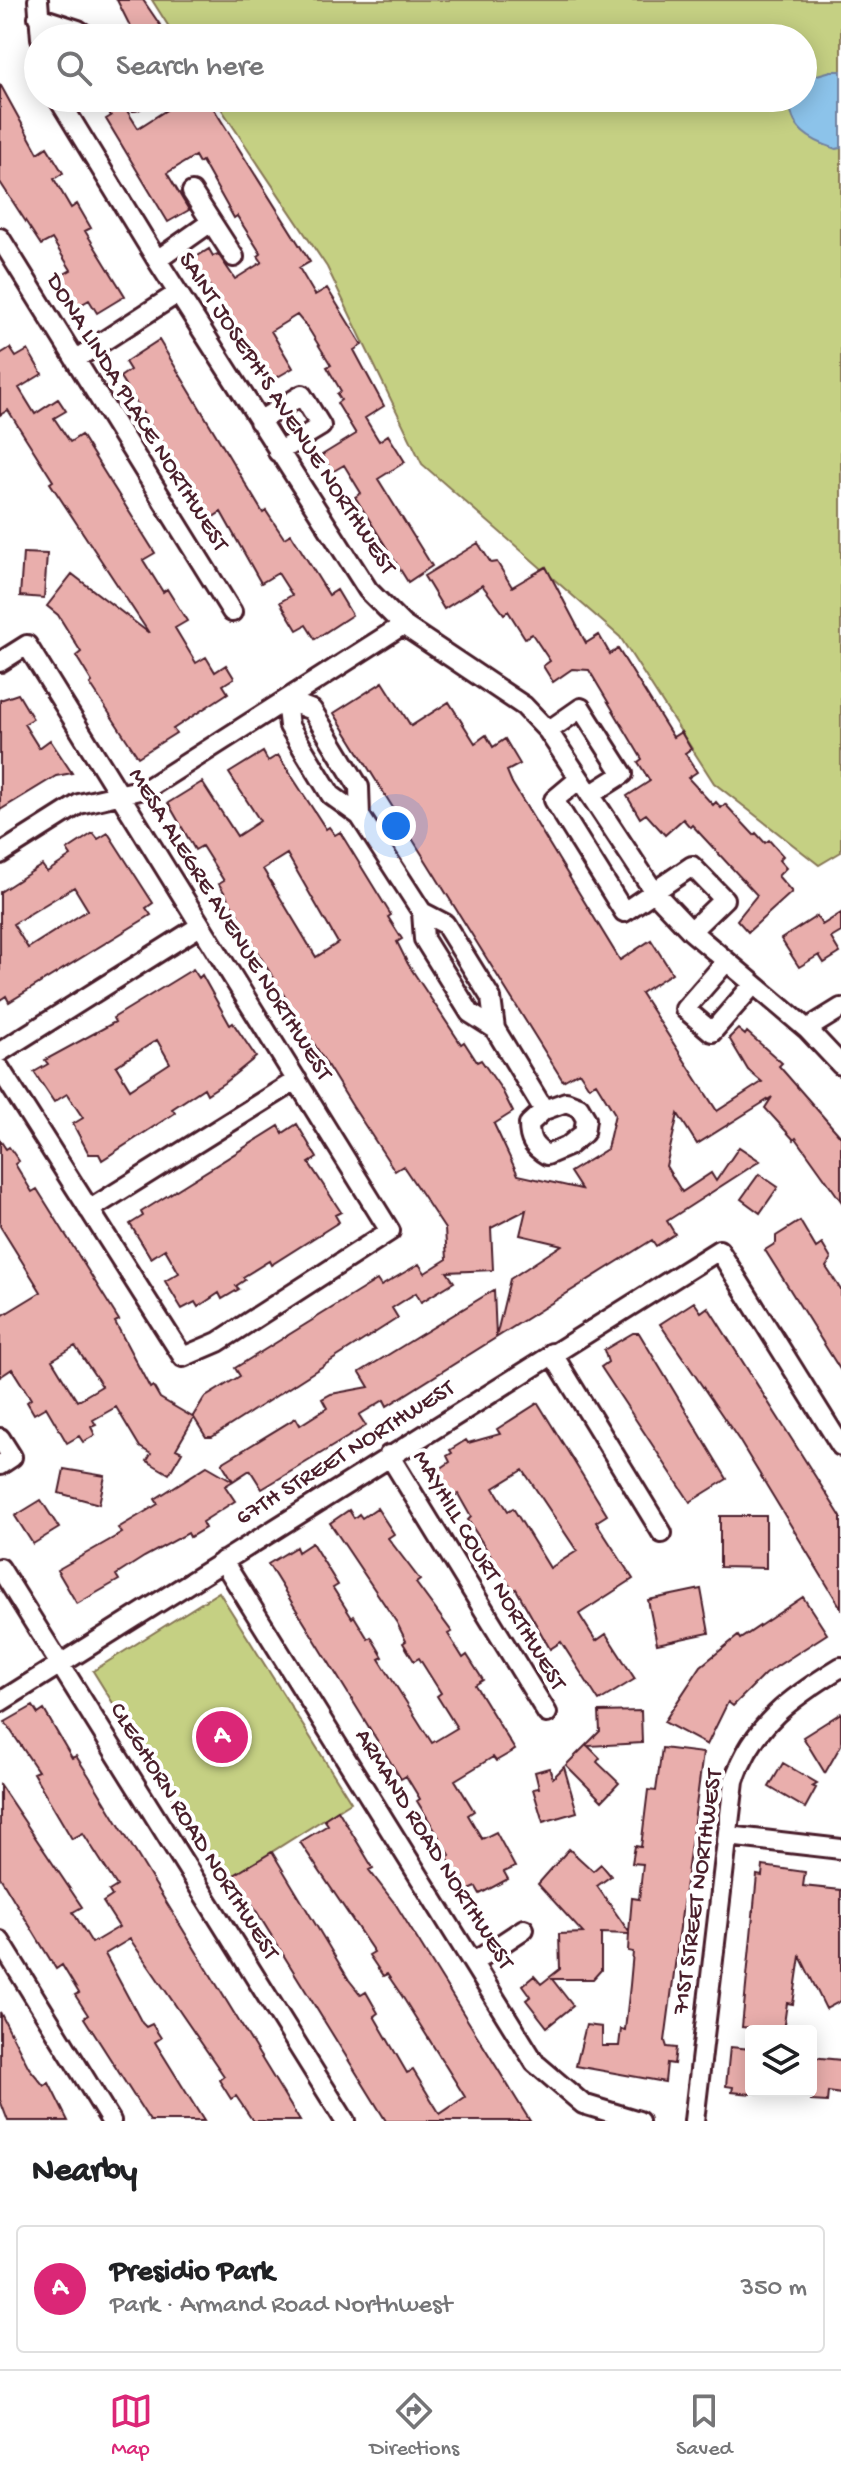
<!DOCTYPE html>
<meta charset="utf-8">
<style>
body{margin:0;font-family:"Gochi Hand",sans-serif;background:#f6f6f6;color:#202124}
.controls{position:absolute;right:24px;bottom:24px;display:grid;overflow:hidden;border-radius:8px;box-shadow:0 4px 20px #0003}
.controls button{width:72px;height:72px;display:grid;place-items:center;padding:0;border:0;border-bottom:2px solid #e0e0e0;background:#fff;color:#202124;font:40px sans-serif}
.you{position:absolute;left:396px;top:826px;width:28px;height:28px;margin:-20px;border:6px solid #fff;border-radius:50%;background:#1a73e8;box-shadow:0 0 0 12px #1a73e833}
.badge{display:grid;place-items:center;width:52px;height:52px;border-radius:50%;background:#db2777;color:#fff;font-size:26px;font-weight:700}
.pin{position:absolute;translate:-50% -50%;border:4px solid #fff;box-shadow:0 2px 8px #0006}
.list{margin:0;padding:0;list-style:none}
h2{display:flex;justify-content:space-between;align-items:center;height:104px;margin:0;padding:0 32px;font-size:34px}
h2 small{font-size:26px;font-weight:400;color:#757577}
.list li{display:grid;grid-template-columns:52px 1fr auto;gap:24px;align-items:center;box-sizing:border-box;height:128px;margin:0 16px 16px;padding:0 16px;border:2px solid #e0e0e0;border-radius:8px}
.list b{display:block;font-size:30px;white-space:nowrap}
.list p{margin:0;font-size:26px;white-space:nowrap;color:#757577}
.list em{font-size:26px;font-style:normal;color:#757577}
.icon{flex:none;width:44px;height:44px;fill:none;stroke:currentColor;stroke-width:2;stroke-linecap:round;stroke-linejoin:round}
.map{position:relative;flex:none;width:841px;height:2121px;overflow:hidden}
.search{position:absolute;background:#fff;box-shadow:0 4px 20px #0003;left:24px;right:24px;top:24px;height:88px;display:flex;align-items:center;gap:20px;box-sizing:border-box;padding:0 28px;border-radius:44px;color:#757577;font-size:30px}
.sheet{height:248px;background:#fff}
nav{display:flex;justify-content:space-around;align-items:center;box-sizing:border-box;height:112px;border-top:2px solid #e0e0e0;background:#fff;font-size:22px;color:#757577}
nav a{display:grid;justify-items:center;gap:4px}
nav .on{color:#db2777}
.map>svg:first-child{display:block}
.green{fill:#c5d083;stroke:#887857;stroke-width:2}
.water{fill:#8cc3ea;stroke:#72819e;stroke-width:2}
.building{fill:#e9aeac;stroke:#4a1f2b;stroke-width:2;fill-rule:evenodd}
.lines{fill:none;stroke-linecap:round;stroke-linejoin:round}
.minor-casing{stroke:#4a1f2b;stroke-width:24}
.minor{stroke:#fff;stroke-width:18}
.labels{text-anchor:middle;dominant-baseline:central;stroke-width:8;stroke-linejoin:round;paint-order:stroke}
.street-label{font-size:24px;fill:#4a1f2b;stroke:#fff}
</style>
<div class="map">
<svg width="841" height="2121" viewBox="0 0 841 2121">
<rect width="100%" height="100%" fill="#fff"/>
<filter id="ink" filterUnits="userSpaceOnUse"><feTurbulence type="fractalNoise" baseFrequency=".0125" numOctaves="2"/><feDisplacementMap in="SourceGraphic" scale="16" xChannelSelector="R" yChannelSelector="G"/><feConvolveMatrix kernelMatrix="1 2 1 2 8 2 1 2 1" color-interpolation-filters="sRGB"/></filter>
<g filter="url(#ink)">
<path class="green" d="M152 0H841V852L819 865 714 783 620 637 422 464 327 267 214 98H803V38H176Z
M219 1592 351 1802 224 1882 93 1671Z"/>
<path class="water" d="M831 71H841V148L836 149C809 140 789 129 790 98H803V79Z"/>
<path class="building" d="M117 0H143L169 38H136Z
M0 84 38 153 47 147 63 173 54 179 71 208 77 204 91 228 85 231 125 296 97 313 89 300 77 307 59 277 71 270 52 239 41 245 0 182Z
M100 98H119L138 128 168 109 161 98H207L310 262 299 268 315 295 327 288 362 345 354 350 384 406 365 418 379 441 388 435 405 462 378 479 432 566 408 582 355 497 361 493 344 465 332 472 322 455 356 434 337 403 341 400 337 394 341 391 327 367 331 365 308 328 297 315 271 331 293 368 269 382 193 259 209 249 213 256 218 254 235 279 262 262 258 256 261 254 237 216 234 218 202 161 199 163 195 156 167 173 189 210 168 222 106 119 111 116Z
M159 340 263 513 266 511 284 538 291 534 329 595 337 590 352 615 315 639 306 625 297 630 280 602 292 595 278 573 261 583 221 512 210 519 120 377 130 370 125 362Z
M10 348 16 357 28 350 42 374 19 388 35 414 58 399 66 411 54 418 70 442 81 435 155 553 143 560 163 592 167 589 187 621 175 628 196 663 206 657 215 672 226 665 234 678 223 685 228 693 173 729 176 733 138 757 90 684 92 682 76 656 81 652 58 615 47 606 72 574 149 633 50 483 53 481 8 410 0 415V354Z
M478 543 491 563 497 562 512 587 546 567 586 643 599 635 610 654 618 649 673 737 681 732 691 749 685 753 697 772 688 778 713 805 716 802 721 808 725 804 754 835 756 833 765 843 769 840 783 856 779 860 786 868 778 876 792 892 748 932 737 920 757 895 692 825 690 827 683 819 665 835 646 814 640 818 627 796 650 781 638 762 642 759 589 670 572 669 553 682 543 666 550 661 532 634 525 638 508 611 504 614 482 585 444 609 424 576Z
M23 553 47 554 44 598 20 596Z
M383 682 411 726 449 702 475 743 486 735 493 747 505 739 520 764 507 771 512 783 620 960 651 940 672 973 641 993 717 1111 762 1082 748 1070 729 1038 738 1029 745 1035 747 1032 782 1063 779 1066 841 1137V1201L796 1138 794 1140 765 1108 772 1097 697 1144 678 1114 666 1166 682 1192 711 1173 716 1181 739 1147 760 1161 667 1221 675 1234 656 1246 652 1240 387 1406 384 1400 359 1415 366 1426 262 1489 250 1470 233 1481 222 1463 296 1418 300 1425 327 1408 322 1399 331 1394 369 1387 360 1372 494 1290 496 1337 510 1279 562 1245 520 1235 526 1210 491 1228 493 1270 447 1272 454 1282 421 1302 416 1293 392 1308 398 1318 212 1437H206L193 1416 204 1398 240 1376 235 1368 377 1280 381 1286 419 1264 425 1273 447 1259 445 1229 403 1166 395 1171 353 1107 235 916 238 915 219 884 224 881 202 846 195 850 168 803 202 782 237 836 260 821 229 773 263 752 268 761 278 755 326 829 329 827 335 835 340 832 391 915 388 917 402 939 397 942 408 964 461 1044 464 1042 477 1062 481 1060 502 1090 513 1112 494 1124 518 1175 581 1189 570 1172 607 1149 615 1114 596 1083 589 1087 579 1072 563 1081 334 713ZM287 854 338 943 316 957 263 869Z
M18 694 33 719 24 724 39 748 50 740 72 773 56 776 0 810V700Z
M93 833 98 839 108 833 153 903 146 908 151 915 9 1002 6 996 0 1000V892L42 865 47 872 71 856 67 850ZM74 887 88 910 28 948 13 924Z
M841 913V932L831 938 840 953 824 963 819 955 799 967 781 939 817 916 822 925Z
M193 969 199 978 202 975 230 1025 233 1023 256 1057 224 1083 207 1094 204 1088 172 1109 175 1113 102 1160 99 1154H89L73 1124 83 1118 67 1094 54 1102 34 1072 48 1064 45 1060 115 1022 113 1018ZM157 1040 170 1063 130 1089 116 1066Z
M297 1124 317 1158 309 1163 341 1212 335 1215 339 1222 271 1265 269 1261 243 1277 245 1280 236 1286 239 1289 222 1299 219 1293 198 1307 195 1302 182 1309 165 1281 179 1273 165 1249 151 1258 130 1224 143 1216 141 1212 279 1126 283 1133Z
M0 1140 6 1149 9 1147 19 1161 15 1164 32 1192 37 1189 119 1320 115 1322 150 1388 153 1386 160 1398 194 1418 176 1449 182 1452 169 1474 147 1461 151 1454 140 1447 116 1407 93 1420 96 1425 91 1427 95 1435 83 1442 79 1436 67 1443 46 1407 34 1414 27 1402 31 1399 12 1369 0 1377V1317L41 1292 0 1226ZM75 1346 102 1386 77 1401 52 1360Z
M759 1174 778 1187 760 1213 741 1199Z
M800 1221 816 1248 822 1244 831 1259 826 1267 841 1290V1371L765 1250 776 1243V1236Z
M694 1302 701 1312 708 1307 841 1517V1608L739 1440 660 1324Z
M633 1333H639L727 1479 690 1502 601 1367 608 1362 604 1350Z
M538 1403 607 1515 596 1522 633 1579 579 1614 596 1641 606 1634 635 1679 599 1701 561 1642 550 1649 516 1589 513 1591 468 1520 471 1517 458 1494 454 1496 437 1471 450 1462 447 1456 452 1453 450 1450 466 1440 468 1443 500 1434 497 1429ZM523 1470 577 1551 550 1568 513 1508 508 1511 494 1488Z
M207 1466 233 1481 225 1486 235 1501 202 1522 205 1528 190 1537 188 1533 144 1557 116 1575 119 1580 77 1604 57 1570 122 1533 118 1528 158 1504 155 1499Z
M64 1469 105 1476 99 1504 59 1493Z
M41 1500 59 1528 33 1544 15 1516Z
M377 1508 394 1534 388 1538 420 1580 416 1583 452 1632 448 1634 463 1658 467 1655 483 1680 475 1685 515 1750 496 1761 493 1757 455 1780 474 1811 468 1815 482 1839 496 1832 515 1867 504 1872 508 1879 480 1894 476 1887 465 1892 447 1857 450 1855 417 1801 420 1799 406 1776 401 1779 268 1564 296 1547 298 1552 312 1543 338 1585 333 1588 352 1618 354 1616 368 1639 371 1637 383 1657 379 1659 432 1743 457 1728 437 1696 441 1693 419 1658 414 1661 403 1643 406 1641 397 1623 330 1523 349 1510 354 1518 359 1514 362 1518Z
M720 1516H766V1568L720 1567Z
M701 1589 709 1633 657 1644 648 1600Z
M803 1597 827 1634 765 1674 733 1706 728 1702 707 1745 664 1722 701 1666 738 1636 740 1639Z
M33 1706 38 1714 44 1710 72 1758 76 1756 89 1776 300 2121H253L236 2096 231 2099 219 2080 224 2076 130 1939 105 1954 142 2023 146 2027 152 2024 161 2038 155 2042 158 2047 204 2121H150L84 2018 88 2015 75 1995 79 1993 62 1965 56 1969 0 1877V1785L82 1907 73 1912 92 1943 119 1927 103 1902 112 1896 109 1891 117 1886 83 1833 72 1839 33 1773 38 1771 5 1722Z
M641 1711 642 1743 588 1746 600 1758 597 1762 619 1783 602 1801 566 1765 600 1731 599 1712Z
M841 1713V1745L825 1773 803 1737Z
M662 1748 703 1753 665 2041 667 2047 676 2048 674 2064 667 2063 665 2082 576 2066 586 2025 602 2027V2046H619L621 2029 625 2030 630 1985 633 1952 628 1951 629 1934 601 1933V1970L593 1979H552L573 2006 547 2027 526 2000 531 1996 523 1985 534 1976 541 1984 560 1969 559 1934 583 1933 538 1884 569 1849 593 1871 601 1864 611 1876 597 1886 629 1932 632 1898 639 1899 643 1864 632 1863 635 1846 641 1847 648 1790 656 1791Z
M783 1763 817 1783 812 1786 816 1788 805 1808 769 1787Z
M564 1767 577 1812 543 1822 533 1789 539 1788 535 1772 549 1768 553 1778Z
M338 1810 373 1868 369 1870 396 1905 530 2121H386L234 1875 272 1852 349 1980 361 1995 366 1992 378 2013 374 2016 407 2073 413 2070 440 2114 465 2097 402 1996 387 1974 383 1976 369 1955 374 1952 300 1842 328 1825 324 1819Z
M763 1866 805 1872 803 1886 841 1890V2001L826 2009 800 1956 793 2004 787 2003 783 2031 742 2027 757 1875 762 1876Z
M0 2012 29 2068 44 2086 49 2083 68 2121H8L0 2100Z
M730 2047 751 2049V2094L732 2092 733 2087 726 2086Z
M811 2057 841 2060V2094L828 2092 827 2102 811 2101Z"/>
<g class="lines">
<g class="minor-casing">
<path id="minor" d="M38 0 41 38
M38 17 78 30 90 38
M58 98 157 260 368 590 403 625 524 706 548 731 655 893 691 931 807 1029 841 1065
M133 98 134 100
M192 192 234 257
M0 238 232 612
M157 260 211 222
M76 359 178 293
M259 421 302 395 321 426 278 452
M0 662 27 645 390 1231 218 1342 183 1357 0 1069
M548 731 581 708 623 774 590 795
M579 779 554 800 624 912 692 866 724 899 691 931
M360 816 359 787 312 710 286 700 289 726 331 795 360 816 422 912 424 939 470 1013 495 1029
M0 854 79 804 148 788 403 625
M422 912 445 924 491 998 495 1029 544 1110
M725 963 685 1009 712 1032 753 985
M807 1029 841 1008
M0 1052 200 926
M566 1102 579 1107 586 1119 584 1133 568 1146 547 1155C533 1147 529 1140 529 1124L544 1110Z
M89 1210 297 1080
M552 1353 662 1533
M0 1438 12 1457 0 1465
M389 1455 547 1713
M223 1561 535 2063 583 2104 639 2121
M0 1568 345 2121
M0 1702 719 1250 841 1446
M728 1836 841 1849
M0 1941 111 2121
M474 1962 524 1929
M694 2121 734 1781C753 1724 792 1697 841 1667"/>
</g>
<use href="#minor" class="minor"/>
</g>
</g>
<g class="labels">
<g class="street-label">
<text transform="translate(136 413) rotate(58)">DONA LINDA PLACE NORTHWEST</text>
<text transform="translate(286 414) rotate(57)">SAINT JOSEPH'S AVENUE NORTHWEST</text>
<text transform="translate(229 925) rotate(58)">MESA ALEGRE AVENUE NORTHWEST</text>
<text transform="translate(346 1454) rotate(-32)">67TH STREET NORTHWEST</text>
<text transform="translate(488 1571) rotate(59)">MAYHILL COURT NORTHWEST</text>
<text transform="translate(193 1832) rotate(58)">CLEGHORN ROAD NORTHWEST</text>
<text transform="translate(433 1850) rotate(58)">ARMAND ROAD NORTHWEST</text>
<text transform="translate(699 1892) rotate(-82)">71ST STREET NORTHWEST</text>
</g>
</g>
</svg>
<div class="controls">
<button><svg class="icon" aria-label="layers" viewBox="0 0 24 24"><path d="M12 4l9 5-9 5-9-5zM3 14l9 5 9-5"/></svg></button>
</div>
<div class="you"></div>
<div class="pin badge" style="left:222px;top:1737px">A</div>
<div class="search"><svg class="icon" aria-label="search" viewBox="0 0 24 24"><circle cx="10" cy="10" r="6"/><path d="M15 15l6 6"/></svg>Search here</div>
</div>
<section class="sheet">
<h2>Nearby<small></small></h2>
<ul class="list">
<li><span class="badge">A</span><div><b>Presidio Park</b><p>Park · Armand Road Northwest</p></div><em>350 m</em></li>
</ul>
</section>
<nav>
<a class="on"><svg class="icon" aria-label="map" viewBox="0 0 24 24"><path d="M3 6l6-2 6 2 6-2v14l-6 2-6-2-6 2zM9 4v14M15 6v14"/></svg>Map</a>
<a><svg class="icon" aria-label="directions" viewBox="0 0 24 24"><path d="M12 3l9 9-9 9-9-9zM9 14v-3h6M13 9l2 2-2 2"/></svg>Directions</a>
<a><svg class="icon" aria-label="saved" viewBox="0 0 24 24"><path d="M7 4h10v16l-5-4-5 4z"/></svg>Saved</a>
</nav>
